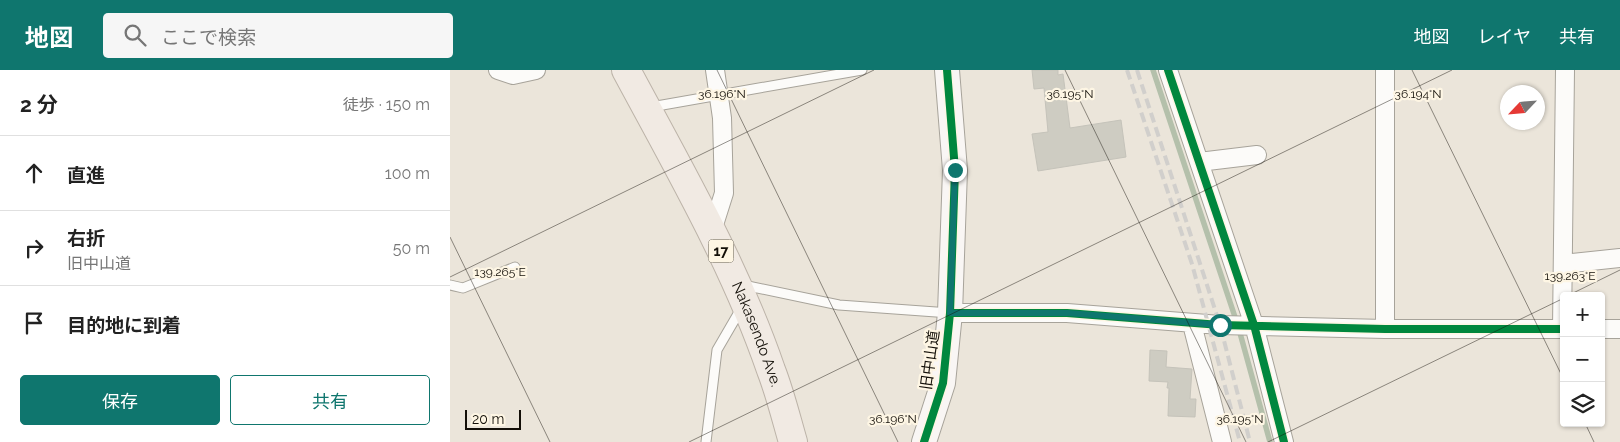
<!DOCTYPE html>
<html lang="ja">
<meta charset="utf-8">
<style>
body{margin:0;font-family:Raleway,"Noto Sans JP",sans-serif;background:#f6f6f6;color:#222}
.controls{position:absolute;right:15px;bottom:15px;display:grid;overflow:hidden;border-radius:5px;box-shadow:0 1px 4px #0004}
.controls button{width:45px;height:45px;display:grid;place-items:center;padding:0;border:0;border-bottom:1px solid #e0e0e0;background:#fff;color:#222;font:25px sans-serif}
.compass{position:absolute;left:1050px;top:15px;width:45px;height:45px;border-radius:50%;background:#fff;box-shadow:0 1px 4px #0004;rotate:244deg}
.scale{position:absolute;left:15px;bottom:12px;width:56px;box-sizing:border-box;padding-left:5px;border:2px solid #130f08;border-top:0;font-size:14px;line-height:18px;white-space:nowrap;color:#130f08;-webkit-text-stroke:4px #fef6e4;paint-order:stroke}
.stop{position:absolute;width:15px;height:15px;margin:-11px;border:4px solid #0f766e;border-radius:50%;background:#fff}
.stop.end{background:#0f766e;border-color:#fff;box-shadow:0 1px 5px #0008}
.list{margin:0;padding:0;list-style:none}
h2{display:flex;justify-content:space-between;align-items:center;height:65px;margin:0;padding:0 20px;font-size:21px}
h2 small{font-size:16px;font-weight:400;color:#767676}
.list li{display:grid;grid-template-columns:32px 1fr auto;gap:15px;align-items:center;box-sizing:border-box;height:75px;padding:0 20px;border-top:1px solid #e0e0e0}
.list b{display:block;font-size:19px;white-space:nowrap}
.list p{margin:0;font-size:16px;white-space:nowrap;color:#767676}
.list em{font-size:16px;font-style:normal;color:#767676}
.actions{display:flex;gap:10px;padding:15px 20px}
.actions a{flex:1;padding:11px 0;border:1px solid #0f766e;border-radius:5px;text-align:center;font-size:18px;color:#0f766e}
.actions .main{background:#0f766e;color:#fff}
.icon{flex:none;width:28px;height:28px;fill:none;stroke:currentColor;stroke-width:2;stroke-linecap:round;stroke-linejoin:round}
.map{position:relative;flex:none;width:1170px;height:372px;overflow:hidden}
header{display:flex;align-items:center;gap:30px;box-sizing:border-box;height:70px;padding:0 25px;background:#0f766e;color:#fff}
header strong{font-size:24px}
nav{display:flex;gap:28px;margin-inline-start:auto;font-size:18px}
.search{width:350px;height:45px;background:#f6f6f6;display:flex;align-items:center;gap:12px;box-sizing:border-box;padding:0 18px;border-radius:5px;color:#767676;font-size:19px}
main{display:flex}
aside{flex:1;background:#fff}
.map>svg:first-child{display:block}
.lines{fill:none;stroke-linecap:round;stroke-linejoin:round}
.stream{stroke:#b4c0ab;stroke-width:5.5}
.building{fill:#ceccc2;stroke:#c5c3ba}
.lane-casing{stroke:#a7a39a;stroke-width:11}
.street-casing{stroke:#a7a39a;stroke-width:20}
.secondary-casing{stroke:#a7a39a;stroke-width:26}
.highway-casing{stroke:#bcb3a8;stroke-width:30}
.lane{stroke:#fcfbf9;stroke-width:9}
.street{stroke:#fcfbf9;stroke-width:18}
.secondary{stroke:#f9f6f4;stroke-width:24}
.highway{stroke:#f1eae3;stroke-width:28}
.rail{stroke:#d1cfcc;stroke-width:4;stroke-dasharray:10 5;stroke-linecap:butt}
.cycleway-casing{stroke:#fef6e4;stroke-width:11}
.cycleway{stroke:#00873e;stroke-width:8}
.route{stroke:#0f766e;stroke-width:6}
.ticks{fill:none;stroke:#130f08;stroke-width:1;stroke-opacity:0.45}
.labels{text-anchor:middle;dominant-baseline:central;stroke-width:4.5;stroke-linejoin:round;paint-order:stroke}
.shield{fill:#fef6e4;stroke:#5a544a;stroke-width:1}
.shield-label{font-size:14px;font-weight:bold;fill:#130f08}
.street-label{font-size:15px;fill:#130f08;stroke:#fef6e4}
.ticks-label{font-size:12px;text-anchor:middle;fill:#130f08;stroke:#fef6e4;stroke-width:4.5;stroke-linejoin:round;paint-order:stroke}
</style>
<header>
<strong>地図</strong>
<div class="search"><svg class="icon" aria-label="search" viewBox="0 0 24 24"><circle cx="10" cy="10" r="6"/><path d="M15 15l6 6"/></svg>ここで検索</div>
<nav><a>地図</a><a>レイヤ</a><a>共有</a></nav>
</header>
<main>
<aside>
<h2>2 分<small>徒歩 · 150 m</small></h2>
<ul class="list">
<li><svg class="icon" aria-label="ahead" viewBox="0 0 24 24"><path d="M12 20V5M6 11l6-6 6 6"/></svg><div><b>直進</b></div><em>100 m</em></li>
<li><svg class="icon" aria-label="right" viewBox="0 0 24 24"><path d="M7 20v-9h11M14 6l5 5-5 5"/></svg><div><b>右折</b><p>旧中山道</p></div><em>50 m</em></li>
<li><svg class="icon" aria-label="arrive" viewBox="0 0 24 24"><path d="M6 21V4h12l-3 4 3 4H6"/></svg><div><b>目的地に到着</b></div></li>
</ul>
<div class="actions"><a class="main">保存</a><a>共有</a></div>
</aside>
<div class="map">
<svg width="1170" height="372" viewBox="0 0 1170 372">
<rect width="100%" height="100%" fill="#ebe5da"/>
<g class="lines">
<path class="stream" d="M703 0 785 247
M790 263 820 372"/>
</g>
<path class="building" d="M582 0H608V5L613 4 620 58 671 50 676 87 588 101 582 64 598 62 594 18 584 19Z
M700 280 717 281 716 297 742 299 740 329H746L745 347 718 346 719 318H717L718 312 699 311Z"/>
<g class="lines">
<g class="lane-casing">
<path id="lane" d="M201 37 412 0
M0 215 13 218 65 197
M293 215 389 235 500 243
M256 372 267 280 292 237"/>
</g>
<g class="street-casing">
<path id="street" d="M48 0 63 5 86 0
M718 0 804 255 834 372
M935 0V259
M749 92 807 85
M262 161 274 123 272 48 265 0
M1113 194 1170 188
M500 243H617L770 255 935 259H1114
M742 254 772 372
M1112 259 1115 0
M1151 259H1170"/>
</g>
<g class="secondary-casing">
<path id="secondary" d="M474 372 493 313 500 243 505 100 497 0"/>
</g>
<g class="highway-casing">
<g id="highway">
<path id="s1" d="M176 0C228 97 285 195 321 300 330 323 336 348 343 372"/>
</g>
</g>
<use href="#lane" class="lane"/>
<use href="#street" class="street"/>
<use href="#secondary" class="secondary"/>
<use href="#highway" class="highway"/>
<path class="rail" d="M677 0 742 194 790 372
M687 0 770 255 800 372"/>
<g class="cycleway-casing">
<path id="cycleway" d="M718 0 804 255 834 372
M500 243H617L770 255 935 259H1114
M474 372 493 313 500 243 505 100 497 0"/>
</g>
<use href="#cycleway" class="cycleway"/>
</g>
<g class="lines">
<path class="route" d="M505 100 500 243H618L770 255"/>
</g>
<path class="ticks" d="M267 0 448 372M615 0 796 372M962 0 1114 310M0 167 100 372M0 207 424 0M1117 226 1170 200M1135 353 1144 372M239 372 1002 0M818 372 1114 228"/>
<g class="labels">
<rect class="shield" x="258.5" y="169.5" width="25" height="23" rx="4"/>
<g class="shield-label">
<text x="271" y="181">17</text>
</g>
<g class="street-label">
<text stroke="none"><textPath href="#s1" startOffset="295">Nakasendo Ave.</textPath></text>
<text transform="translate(480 290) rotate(-82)">旧中山道</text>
</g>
</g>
<g class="ticks-label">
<text x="620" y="28">36.195°N</text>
<text x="968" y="28">36.194°N</text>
<text x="272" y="28">36.196°N</text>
<text x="50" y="206">139.265°E</text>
<text x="1120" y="210">139.263°E</text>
<text x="443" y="353">36.196°N</text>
<text x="790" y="353">36.195°N</text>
</g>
</svg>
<div class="controls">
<button>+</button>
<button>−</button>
<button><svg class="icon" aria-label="layers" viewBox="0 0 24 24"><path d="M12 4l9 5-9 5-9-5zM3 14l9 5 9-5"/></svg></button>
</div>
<svg class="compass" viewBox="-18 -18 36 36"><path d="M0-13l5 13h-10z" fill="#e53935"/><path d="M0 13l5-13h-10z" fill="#767676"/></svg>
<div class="scale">20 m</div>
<div class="stop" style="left:770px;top:255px"></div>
<div class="stop end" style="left:505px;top:100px"></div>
</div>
</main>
